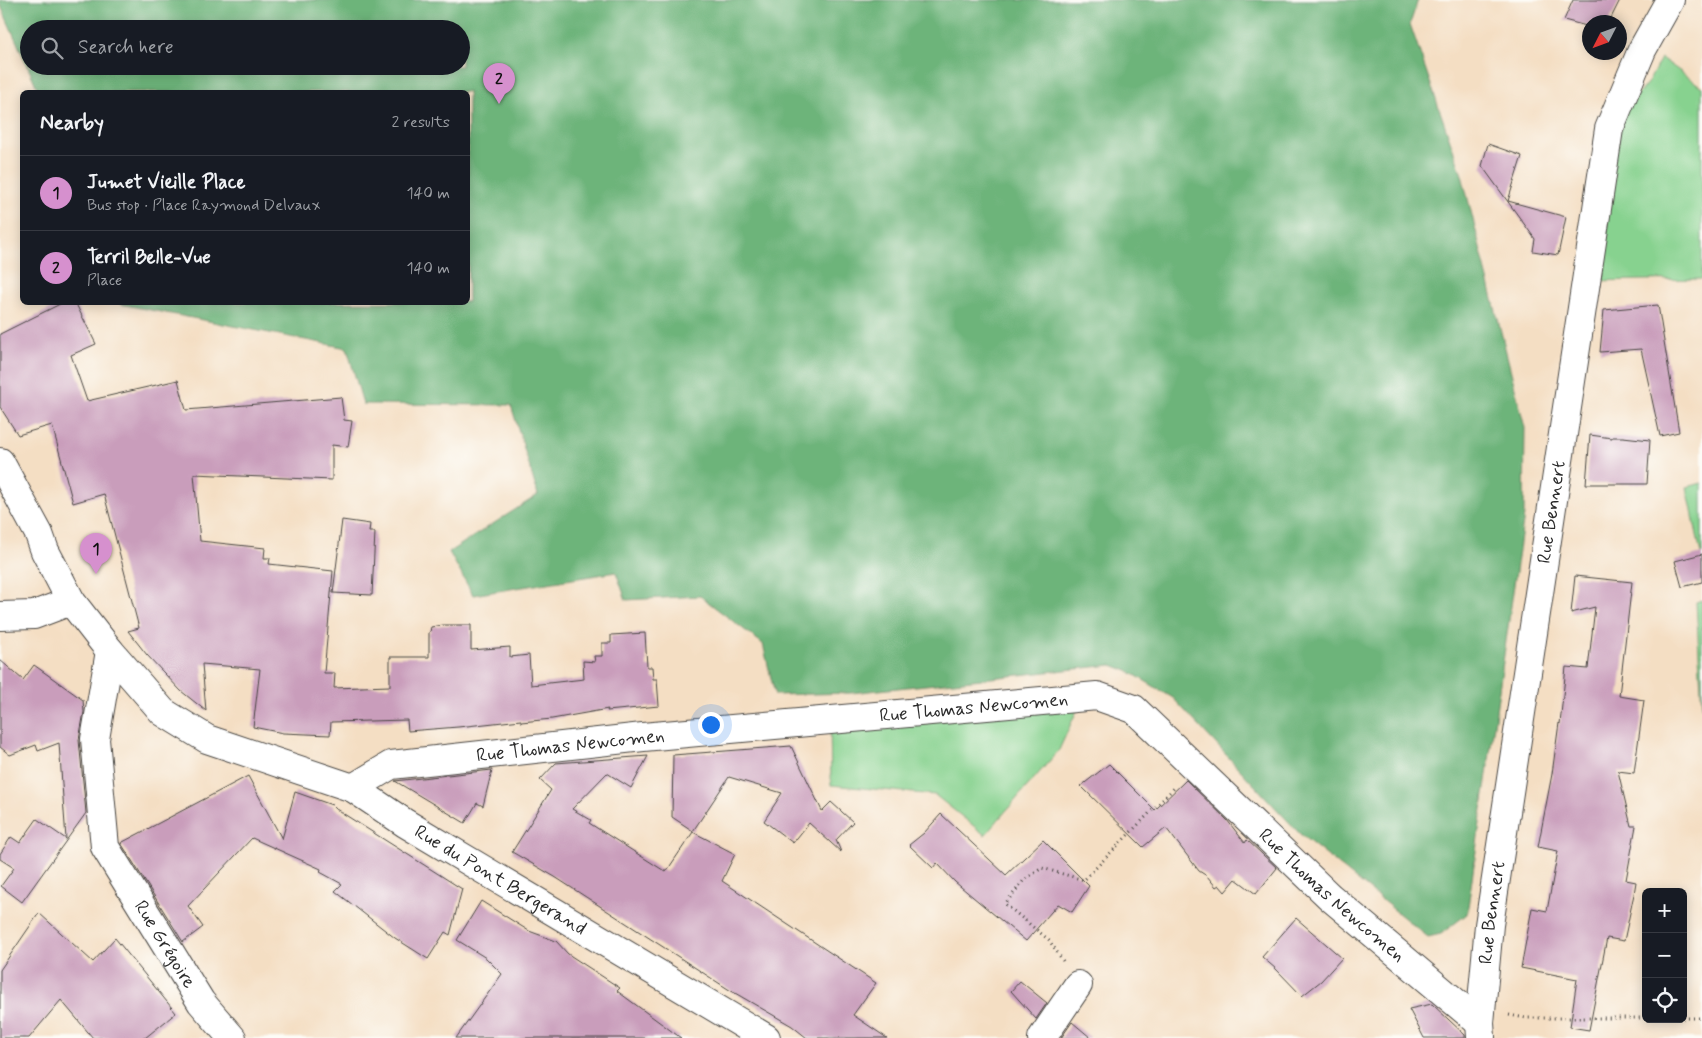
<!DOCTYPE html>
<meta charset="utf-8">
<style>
body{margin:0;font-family:Mynerve,sans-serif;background:#20242c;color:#f1f3f6}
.controls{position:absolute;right:15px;bottom:15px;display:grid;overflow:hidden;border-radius:8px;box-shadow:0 2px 12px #0003}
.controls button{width:45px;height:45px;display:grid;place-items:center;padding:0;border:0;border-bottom:1px solid #363941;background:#171b24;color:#f1f3f6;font:25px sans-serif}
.compass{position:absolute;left:1582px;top:15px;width:45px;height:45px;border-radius:50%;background:#171b24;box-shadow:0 2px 12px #0003;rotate:228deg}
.you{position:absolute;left:710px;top:724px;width:18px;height:18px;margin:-12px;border:4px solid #fff;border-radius:50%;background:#1a73e8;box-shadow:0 0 0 8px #1a73e833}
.badge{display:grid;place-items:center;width:32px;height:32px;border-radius:50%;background:#d690ce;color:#111;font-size:16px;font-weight:700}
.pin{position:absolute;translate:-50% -41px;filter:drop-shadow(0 1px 2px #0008)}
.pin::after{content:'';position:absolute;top:26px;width:18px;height:15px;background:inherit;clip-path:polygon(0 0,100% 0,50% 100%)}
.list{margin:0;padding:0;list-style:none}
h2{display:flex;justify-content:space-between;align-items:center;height:65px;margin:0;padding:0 20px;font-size:21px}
h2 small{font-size:16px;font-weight:400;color:#9ea1a6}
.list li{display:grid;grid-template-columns:32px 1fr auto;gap:15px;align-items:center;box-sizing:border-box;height:75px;padding:0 20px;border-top:1px solid #363941}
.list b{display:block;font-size:19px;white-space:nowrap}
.list p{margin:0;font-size:16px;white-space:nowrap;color:#9ea1a6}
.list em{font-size:16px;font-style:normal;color:#9ea1a6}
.icon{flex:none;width:28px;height:28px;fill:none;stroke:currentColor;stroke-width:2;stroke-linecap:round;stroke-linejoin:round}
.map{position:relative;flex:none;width:1702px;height:1038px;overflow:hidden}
.search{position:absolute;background:#171b24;box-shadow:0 2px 12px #0003;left:20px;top:20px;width:450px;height:55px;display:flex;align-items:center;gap:12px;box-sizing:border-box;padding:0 18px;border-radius:28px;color:#9ea1a6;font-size:19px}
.panel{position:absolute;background:#171b24;box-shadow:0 2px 12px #0003;left:20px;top:90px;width:450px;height:215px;border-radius:8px}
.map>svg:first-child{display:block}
.green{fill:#87d28f;stroke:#597e5d}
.forest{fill:#6db47a;stroke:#4c7052;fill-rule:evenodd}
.building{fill:#c99dbb}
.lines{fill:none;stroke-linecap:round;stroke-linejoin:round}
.minor-casing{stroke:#494642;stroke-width:30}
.path{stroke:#494642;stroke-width:3;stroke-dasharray:1 4;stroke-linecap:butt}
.minor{stroke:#fff;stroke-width:28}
.labels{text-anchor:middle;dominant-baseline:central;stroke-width:4;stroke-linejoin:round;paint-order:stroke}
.street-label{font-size:19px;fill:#2b2b2b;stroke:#fdfcf7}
</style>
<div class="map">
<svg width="1702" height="1038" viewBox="0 0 1702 1038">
<rect width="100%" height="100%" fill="#fdfcf7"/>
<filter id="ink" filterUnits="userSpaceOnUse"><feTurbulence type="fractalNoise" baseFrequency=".02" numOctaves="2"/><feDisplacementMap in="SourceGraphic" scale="10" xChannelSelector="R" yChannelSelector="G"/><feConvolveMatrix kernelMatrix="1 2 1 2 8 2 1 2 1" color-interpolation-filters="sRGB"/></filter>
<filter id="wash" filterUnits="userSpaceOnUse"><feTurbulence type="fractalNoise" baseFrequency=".0096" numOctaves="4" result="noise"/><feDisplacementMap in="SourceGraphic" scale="20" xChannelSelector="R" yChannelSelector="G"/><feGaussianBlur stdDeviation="1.12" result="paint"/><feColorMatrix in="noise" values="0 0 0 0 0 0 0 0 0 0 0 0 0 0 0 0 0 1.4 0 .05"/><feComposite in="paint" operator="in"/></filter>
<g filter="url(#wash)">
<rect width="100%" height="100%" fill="#f4dec3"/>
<path class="green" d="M1661 58 1702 87V279L1586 281 1609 129 1649 81Z
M1702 483V554H1701L1687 487Z
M1702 600V707L1696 602Z
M1083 697 1059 750 985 835 935 795 831 785 830 720Z"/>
<path class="forest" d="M0 0H1418L1410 24 1462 175 1525 428 1524 515 1467 914 1441 934 1428 937 1300 834 1173 698 1130 672 1112 665 851 693 775 695 763 644 700 596 626 600 616 572 473 595 449 552 538 495 511 405 363 404 347 348 120 304 119 303 468 302V92H39L0 4ZM29 29H461V66H29Z"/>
<g id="blocks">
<path class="building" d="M1573 0H1620L1609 22H1590V27L1564 20Z
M1488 144 1522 156 1508 201 1566 217 1558 255 1533 251 1535 239 1482 166Z
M64 302H75L96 344 71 355 87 401 178 380 186 410 341 397 344 420 352 421 348 447 332 445V480L194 474 200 541 265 548 264 558H270L269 564 333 571 324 673H335L334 688 390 686V657H429V632H430L431 627 443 625H471V650L510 647V657L529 655 531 685 584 679 583 661 595 662 594 656H602V643H611V635L645 633 647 667H652L653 679H657L659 706 607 711 608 709 552 719 521 722V720L458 727 408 731 407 720 331 722 330 735 283 733 253 727 260 669 202 664 206 711 181 691 147 655 128 631 139 628 104 494 73 503 52 425 18 435 0 407V334Z
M1658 305 1679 432 1660 436 1641 349 1600 352 1604 310Z
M1590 435 1612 438V437H1623L1650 440 1647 484H1586Z
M342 520 370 524 369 532H375L372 595 333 593Z
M1702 554V582L1682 587 1675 561Z
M1575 576 1632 582 1619 696 1644 700 1634 773 1618 771 1631 826H1636L1626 880 1636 882 1634 894 1624 941 1607 938 1589 1030 1570 1027 1577 979 1521 968 1532 908 1547 911 1558 851 1538 847 1552 774 1559 723 1560 724 1566 667 1588 669 1595 607 1571 613Z
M0 660 23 680 34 665 83 700 84 712 79 740 86 813 22 902 1 886 14 868 0 859V854L11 837 20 843 37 819 66 839 59 743 38 751 36 745 10 755 0 747Z
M791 746 822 811 831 802 853 822 836 840 841 852 809 823 793 843 764 821 782 793 729 777 693 831 672 817 673 755Z
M648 756 631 788 607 773 572 809 591 820 589 823 666 872 693 832 735 854 722 881 876 983 853 1015 887 1038H807L792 1026 728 989 555 877 512 852 551 790 540 780 556 763Z
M1109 764 1155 810 1186 780 1227 820 1245 843 1247 840 1277 868 1256 894 1236 879 1225 892 1219 885 1216 887 1207 876 1199 871 1166 828 1143 847 1081 786Z
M492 770 483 806 477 803 465 823 395 781Z
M248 776 282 839 295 792 332 805 336 809 462 889 450 935 445 932 428 959 395 938 335 891 342 884 320 872 321 869 252 838 188 906 203 927 183 942 121 843Z
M941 814 1006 875 1043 840 1089 886 1072 912 1058 904 1026 941 955 882 937 863 933 868 909 845 924 833Z
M481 901 529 931 556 941 568 954 620 988 617 991 681 1038H456L502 974 486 958 457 940Z
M39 913 93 962 115 938 176 1013 145 1038H93L61 1000 29 1038H0V970Z
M1296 918 1342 958 1321 981 1302 996 1276 969 1262 957Z
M1020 981 1047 1003 1036 1019 1011 991Z
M1432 1004 1465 1035V1038H1424L1409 1009Z
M1072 1022 1091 1038H1061Z"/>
</g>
</g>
<g filter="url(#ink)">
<use href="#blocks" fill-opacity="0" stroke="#494642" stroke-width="1"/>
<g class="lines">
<g class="minor-casing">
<g id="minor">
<path id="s1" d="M0 462 39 534 45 551 71 601 110 651 163 712 207 739 353 788 405 823 766 1038"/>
<path d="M0 616 34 615 71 601"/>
<path id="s2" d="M110 651 95 739 105 847 201 1002 232 1038"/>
<path id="s3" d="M353 788 391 765 643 737 1097 696 1134 709 1330 897 1480 1023"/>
<path id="s4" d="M1481 1037 1480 1023 1489 925 1609 129 1642 50 1670 0"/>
<path d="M1042 1038 1078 985"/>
</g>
</g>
<path class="path" d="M1063 961 1049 940 1005 904 1024 880 1042 868 1084 880 1175 787
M1509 1015 1526 1018H1646
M1683 1018H1702"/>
<use href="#minor" class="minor"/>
</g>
</g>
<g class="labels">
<g class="street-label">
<text stroke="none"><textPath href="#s4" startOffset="530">Rue Bennert</textPath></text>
<text stroke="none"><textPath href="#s3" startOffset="630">Rue Thomas Newcomen</textPath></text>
<text stroke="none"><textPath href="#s3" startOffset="225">Rue Thomas Newcomen</textPath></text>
<text stroke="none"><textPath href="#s1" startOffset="680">Rue du Pont Bergerand</textPath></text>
<text stroke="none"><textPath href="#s3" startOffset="1065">Rue Thomas Newcomen</textPath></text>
<text stroke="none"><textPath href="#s4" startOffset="125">Rue Bennert</textPath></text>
<text stroke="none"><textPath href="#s2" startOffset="312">Rue Grégoire</textPath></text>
</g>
</g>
</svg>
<div class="controls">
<button>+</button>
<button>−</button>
<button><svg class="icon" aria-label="locate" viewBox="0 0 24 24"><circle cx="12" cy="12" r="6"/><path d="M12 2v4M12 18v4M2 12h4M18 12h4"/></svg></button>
</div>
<svg class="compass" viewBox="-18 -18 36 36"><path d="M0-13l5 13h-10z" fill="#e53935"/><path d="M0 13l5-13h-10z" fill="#9ea1a6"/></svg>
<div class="you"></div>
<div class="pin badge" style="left:96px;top:574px">1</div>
<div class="pin badge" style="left:499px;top:104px">2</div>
<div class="search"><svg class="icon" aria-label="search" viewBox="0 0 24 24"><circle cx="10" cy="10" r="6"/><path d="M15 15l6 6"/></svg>Search here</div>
<section class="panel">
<h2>Nearby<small>2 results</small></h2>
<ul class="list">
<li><span class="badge">1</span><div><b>Jumet Vieille Place</b><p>Bus stop · Place Raymond Delvaux</p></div><em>140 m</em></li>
<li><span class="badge">2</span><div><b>Terril Belle-Vue</b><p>Place</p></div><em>140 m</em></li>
</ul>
</section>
</div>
